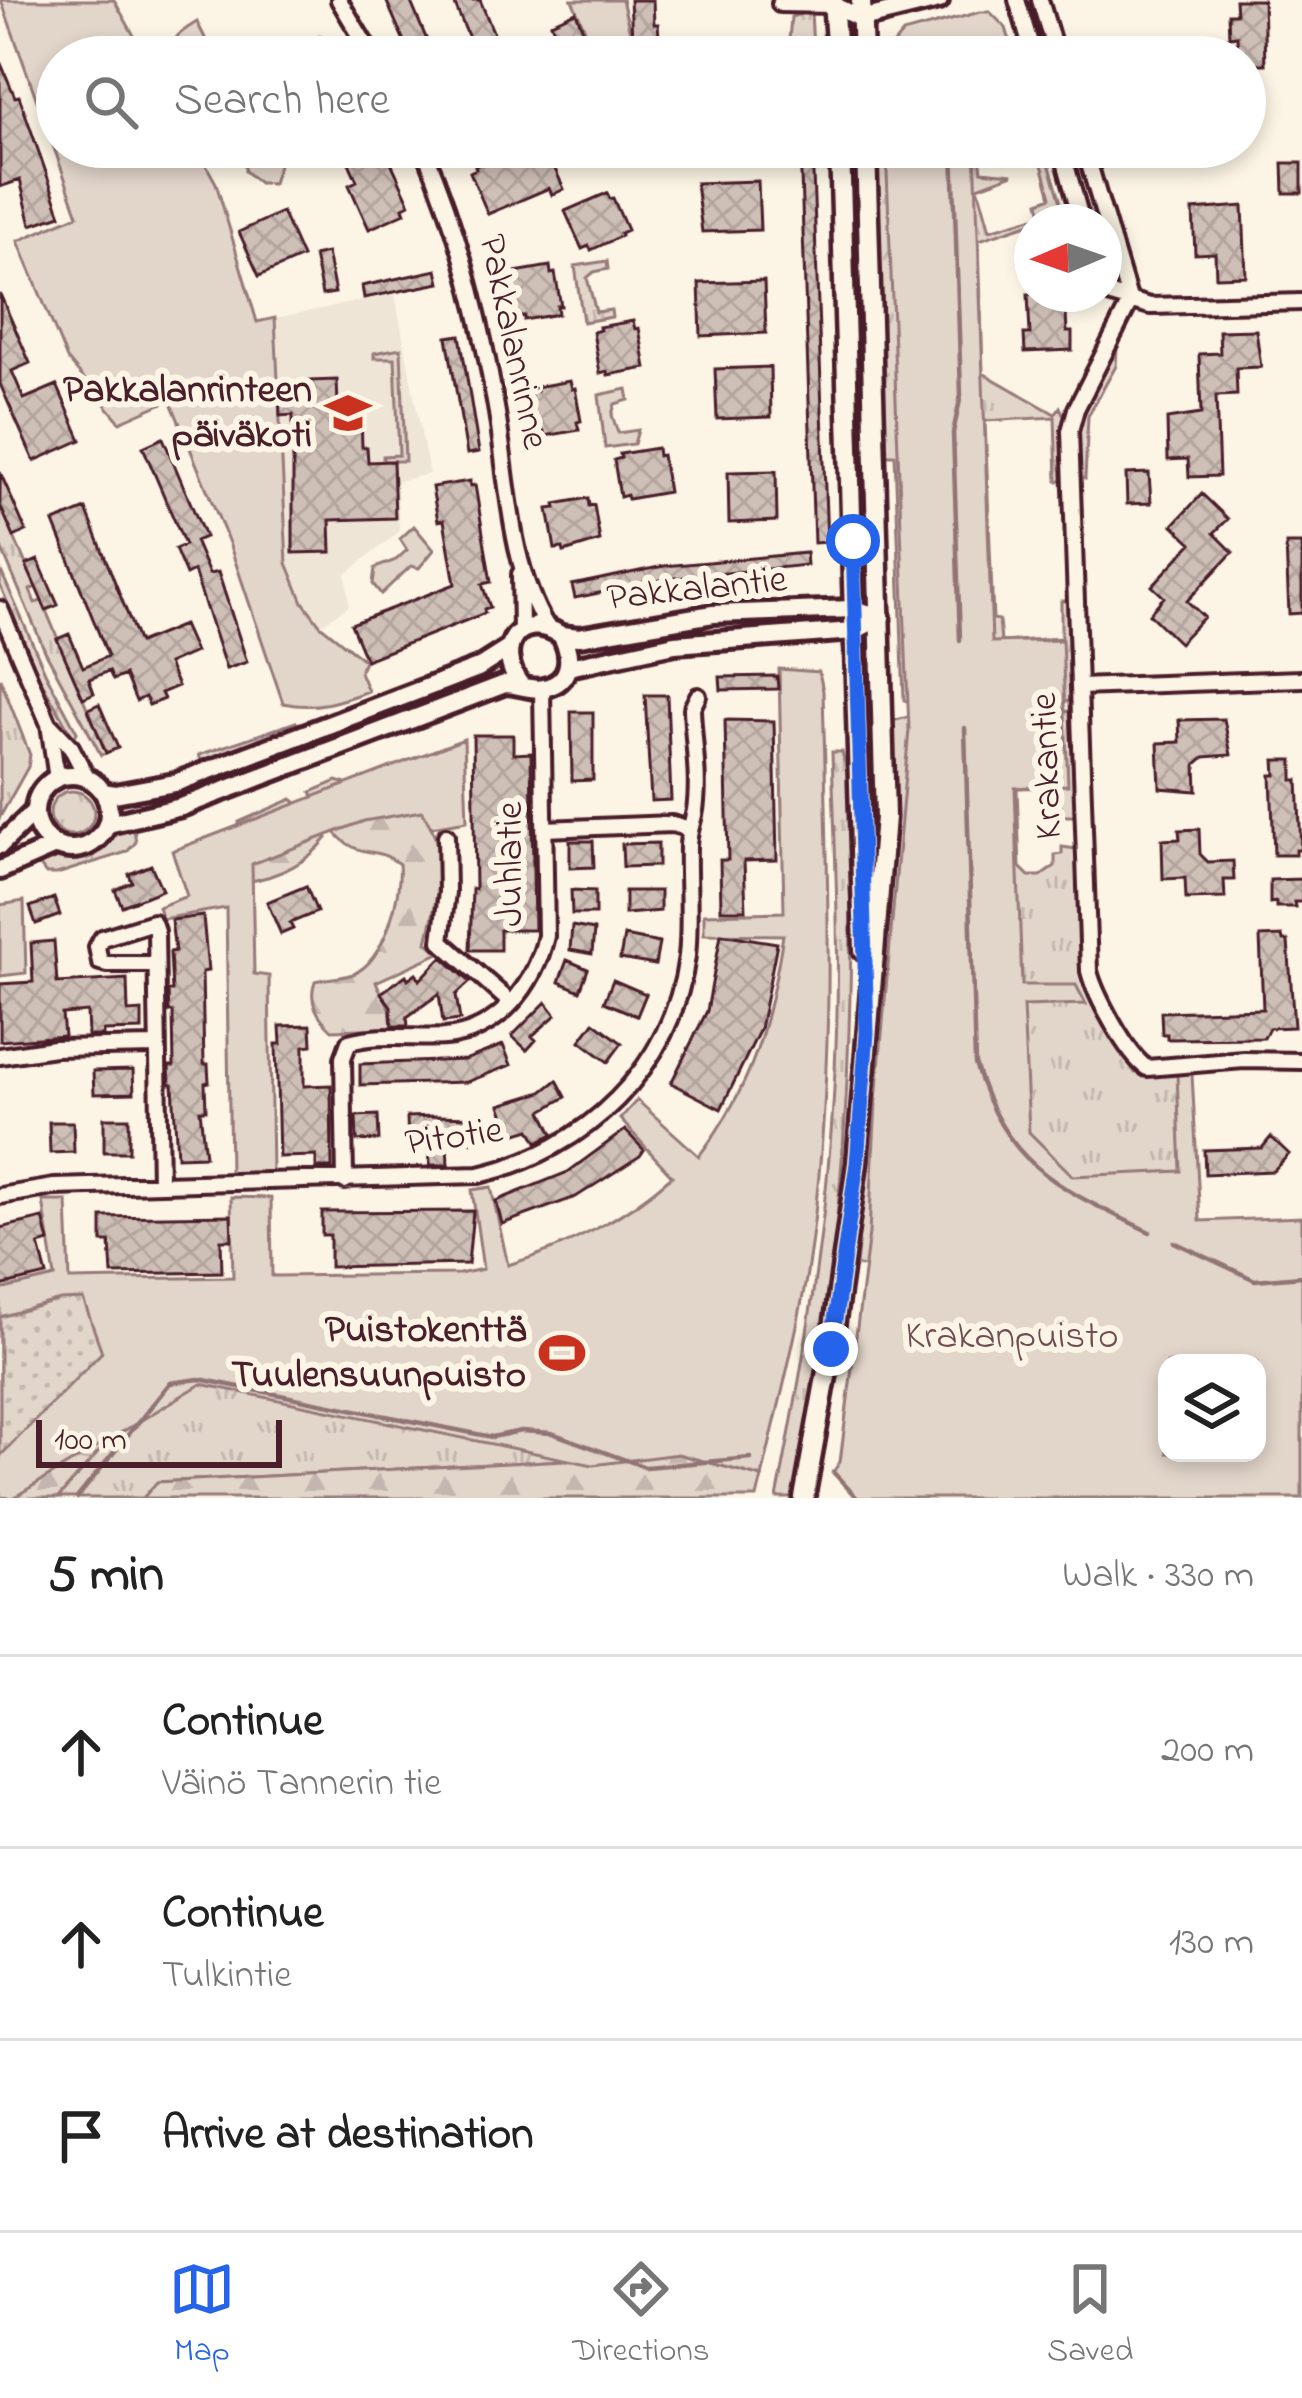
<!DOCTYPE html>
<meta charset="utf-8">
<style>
body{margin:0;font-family:"Indie Flower",sans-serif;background:#f6f6f6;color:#222}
.controls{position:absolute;right:36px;bottom:36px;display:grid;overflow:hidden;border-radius:24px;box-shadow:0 6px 18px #0003}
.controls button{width:108px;height:108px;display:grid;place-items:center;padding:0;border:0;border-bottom:3px solid #e0e0e0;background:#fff;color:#222;font:60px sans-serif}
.compass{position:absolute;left:1014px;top:204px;width:108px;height:108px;border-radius:50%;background:#fff;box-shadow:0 6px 18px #0003;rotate:268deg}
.scale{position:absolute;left:36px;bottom:30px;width:246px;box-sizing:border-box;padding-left:12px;border:6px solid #4a1f2b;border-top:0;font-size:33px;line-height:42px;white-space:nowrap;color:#4a1f2b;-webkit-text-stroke:9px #fcf5e5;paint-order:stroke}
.stop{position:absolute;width:36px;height:36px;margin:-27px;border:9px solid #2563eb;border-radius:50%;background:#fff}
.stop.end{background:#2563eb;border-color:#fff;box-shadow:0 3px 12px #0008}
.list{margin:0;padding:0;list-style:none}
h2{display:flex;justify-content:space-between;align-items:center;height:156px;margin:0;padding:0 48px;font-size:51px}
h2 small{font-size:39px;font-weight:400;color:#767676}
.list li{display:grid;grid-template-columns:78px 1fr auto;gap:36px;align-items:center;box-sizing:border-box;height:192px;padding:0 48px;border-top:3px solid #e0e0e0}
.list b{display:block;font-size:45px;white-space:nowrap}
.list p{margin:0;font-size:39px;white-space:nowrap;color:#767676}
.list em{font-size:39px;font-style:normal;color:#767676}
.icon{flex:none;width:66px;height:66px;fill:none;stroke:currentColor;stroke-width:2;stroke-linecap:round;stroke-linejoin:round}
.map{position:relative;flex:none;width:1302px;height:1498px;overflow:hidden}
.search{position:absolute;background:#fff;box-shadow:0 6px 18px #0003;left:36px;right:36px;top:36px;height:132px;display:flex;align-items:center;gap:30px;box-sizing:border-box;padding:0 42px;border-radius:66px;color:#767676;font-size:45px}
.sheet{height:732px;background:#fff}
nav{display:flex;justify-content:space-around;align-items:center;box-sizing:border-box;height:168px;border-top:3px solid #e0e0e0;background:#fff;font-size:33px;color:#767676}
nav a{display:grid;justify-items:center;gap:6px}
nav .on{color:#2563eb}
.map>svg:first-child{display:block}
.built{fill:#eee5d7}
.grass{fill:url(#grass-tufts);stroke:#967a7a;stroke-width:3}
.forest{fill:url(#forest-firs);stroke:#967a7a;stroke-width:3}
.park{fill:#e2d5ca;stroke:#967a7a;stroke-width:3;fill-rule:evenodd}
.garden{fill:url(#garden-dots);stroke:#967a7a;stroke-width:3}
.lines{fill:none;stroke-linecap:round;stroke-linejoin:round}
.stream{stroke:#917474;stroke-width:4.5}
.building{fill:url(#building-cross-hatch);stroke:#4a1f2b;stroke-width:3}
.minor-casing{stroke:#4a1f2b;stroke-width:22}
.tertiary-casing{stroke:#4a1f2b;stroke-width:26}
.secondary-casing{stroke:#4a1f2b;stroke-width:27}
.minor{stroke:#fcf5e5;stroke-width:14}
.tertiary{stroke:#fcf5e5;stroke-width:16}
.secondary{stroke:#fcf5e5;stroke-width:18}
.route{stroke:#2563eb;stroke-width:15}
.labels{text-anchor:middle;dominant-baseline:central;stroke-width:12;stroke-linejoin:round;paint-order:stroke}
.street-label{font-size:39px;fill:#4a1f2b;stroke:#fcf5e5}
.poi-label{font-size:39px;font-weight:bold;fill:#4a1f2b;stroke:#fcf5e5;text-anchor:end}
.park-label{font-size:39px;fill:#704c53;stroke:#fcf5e5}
</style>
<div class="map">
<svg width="1302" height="1498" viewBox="0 0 1302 1498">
<defs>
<pattern id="grass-tufts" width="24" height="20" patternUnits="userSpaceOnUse" patternTransform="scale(3)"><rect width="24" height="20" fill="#e2d5ca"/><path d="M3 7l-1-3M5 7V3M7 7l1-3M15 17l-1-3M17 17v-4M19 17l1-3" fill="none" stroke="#c3b6ae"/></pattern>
<pattern id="forest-firs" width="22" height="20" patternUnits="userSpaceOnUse" patternTransform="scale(3)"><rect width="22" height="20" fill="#e2d5ca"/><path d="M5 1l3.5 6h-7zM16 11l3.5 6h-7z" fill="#c3b6ae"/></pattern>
<pattern id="garden-dots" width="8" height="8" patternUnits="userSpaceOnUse" patternTransform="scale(3)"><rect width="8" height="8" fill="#e2d5ca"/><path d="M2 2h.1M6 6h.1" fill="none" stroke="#c3b6ae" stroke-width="1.8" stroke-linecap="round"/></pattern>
<pattern id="building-cross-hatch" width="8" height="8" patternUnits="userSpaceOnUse" patternTransform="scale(3)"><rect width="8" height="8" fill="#cfc0b7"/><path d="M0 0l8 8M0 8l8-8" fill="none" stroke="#b3a59e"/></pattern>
</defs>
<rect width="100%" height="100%" fill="#fcf5e5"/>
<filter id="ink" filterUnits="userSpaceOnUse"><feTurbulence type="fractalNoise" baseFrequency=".00833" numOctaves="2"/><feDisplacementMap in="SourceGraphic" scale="24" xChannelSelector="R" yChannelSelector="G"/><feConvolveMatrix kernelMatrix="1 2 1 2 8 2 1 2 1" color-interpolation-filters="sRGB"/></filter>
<g filter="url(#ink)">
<path class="built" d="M395 294 429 474 397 481 399 532 346 574 349 606 320 625 303 602 287 563 275 318Z"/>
<path class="grass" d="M610 0H622L635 51 648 46 768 42 769 53 624 57Z
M811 11 813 49 788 52 791 17Z
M870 147H979L982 171 1013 174 978 187 990 230 1042 215 1039 202 1051 197 1038 150 1023 152 1022 147H1044L1064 212 979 240 983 373 1055 414 1060 407 1064 416 1063 481H1057L1055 417 985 421 993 619 999 620 1001 642 1061 638V601H1067L1070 701 921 706 904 700 895 455H887L880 420Z
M607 261 608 269 594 272 587 278 596 312 611 310 612 317 583 322 575 266Z
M401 348 405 461H383V456L399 455 395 358H374V353Z
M1117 349 1116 366 1088 416 1085 479 1082 478C1065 432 1094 390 1117 349Z
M627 389 629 400 615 404 612 415 618 433 638 430 634 444 605 448 599 395Z
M0 505 36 587 30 590 35 603 42 601 106 753 101 755 45 651 0 545Z
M0 569 46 674 77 732 74 739 41 681 0 585Z
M0 678 30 755 28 767 0 817Z
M1070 711 1075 816H1061L1059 787 1017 788 1020 867 1029 876H1041L1055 866V855L1062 854V847L1077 849 1080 957 1086 988 1135 1073H1179L1184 1134 1182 1179 868 1267 856 1266 881 1004 893 817 892 721 920 714Z
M296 722 298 727 203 765 199 755Z
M832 752H842L849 780C856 1024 846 1259 793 1498H777C807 1348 831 1197 836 1045 840 947 835 849 832 752Z
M50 813a22 22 0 1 1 44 0a22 22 0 1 1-44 0Z
M133 824 136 842 127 852 57 874H46L34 858 87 856 121 829Z
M799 1269 807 1273 762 1477 678 1454 158 1482 143 1498H58L160 1382 0 1497 102 1352Z"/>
<path class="forest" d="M337 781 422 811C450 848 437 900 427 942L439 953 376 982 390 1009 392 1028 332 1030C317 1016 308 1001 315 981 327 978 342 978 353 974 385 961 402 894 399 864 378 848 372 856 353 847 334 838 319 811 311 792Z
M292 799 316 818 327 838C307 863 277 877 245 882L241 878 239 822Z
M160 1382 58 1498H11Z
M678 1454 762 1477 757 1498H143L157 1482Z"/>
<path class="park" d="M1 0H114L146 57H57V147H196L216 183 257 322 275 318 287 563 303 602 320 625 364 660 360 672 368 691C338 702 315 710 283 703L229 543 170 400 120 422 67 359 18 241 78 215Z
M572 0H622L636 57H597Z
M980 12H990L1006 28 1015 57H883L903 33Z
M197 22 207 42 205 54 173 57C168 38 183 31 197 22Z
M258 147H264L279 164 273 183H259L245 171V153Z
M886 147H975L992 642 1062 640 1068 785 1015 788 1022 985H1076L1086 1004 1023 1006 1029 1132 1073 1176 1181 1171 1177 1074H1192L1200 1221 1302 1217V1498H857L833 1472 840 1462 869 1233 876 1101 909 730ZM1167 1363H1257V1453H1167Z
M414 526 434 550 419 568 411 566 381 594 373 584 375 568 396 560 407 550 400 539Z
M779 669 819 672 823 691C828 885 837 1080 807 1273 796 1341 777 1410 762 1477L678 1454 593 1465 201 1384 13 1498 0 1497V1290L55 1277 43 1201H67L70 1280 233 1277 231 1197 271 1198 272 1276 459 1274 483 1269 472 1190 491 1187 508 1265C570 1246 623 1219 672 1176L620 1119 637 1100 699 1156C754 1084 769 1023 783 935L704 934V914L784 912Z
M464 739 467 821 431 827 422 811 364 821 252 864 254 974 269 976 272 1172 230 1175 226 908 162 919 158 907 187 896 172 851Z
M24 901 26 973 0 976V905Z"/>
<path class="garden" d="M83 1299 102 1352 0 1456V1317L60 1300Z"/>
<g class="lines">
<path class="stream" d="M976 57 991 42
M953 147 961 395 953 433 960 640
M965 728 975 1064C1007 1168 1059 1188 1150 1232
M1174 1242 1255 1280 1302 1276
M833 1472 857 1498
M77 1498 170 1383 199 1379 492 1437 521 1431 552 1433 645 1467 751 1458"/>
</g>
<path class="building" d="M386 0H410L434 57H411Z
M453 0H480L494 34 488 36 496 57H477Z
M630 0H653L654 24H658L659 37 632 38Z
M1235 0H1263L1265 64H1245V57H1238L1237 36 1229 37 1228 14H1236Z
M576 12 581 25 595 57H566L556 35 551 23Z
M320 36 332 57H282Z
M0 61 15 97 19 96 61 215 31 225 20 180 0 187Z
M342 147H384L410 204 403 207 405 213 369 229 349 185 357 181Z
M519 147H545L564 189 552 195 549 188 488 214 470 172 476 169 475 166Z
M800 147H812L827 542 814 543Z
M1167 147H1216L1217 162 1167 161Z
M1283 163H1302V193H1284Z
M758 181 760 230 702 232 696 183Z
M607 193 610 199 613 198 627 230 620 233 621 236 591 250 589 246 582 249 565 211Z
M1243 206 1246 276 1216 277 1215 253 1195 254 1193 210Z
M282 212 302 257 259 276 239 232Z
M327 253 335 293 322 295 314 256Z
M550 266 551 274 555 273 561 306H557L558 314 524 320V316L516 318 509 273Z
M437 270 440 283 364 298 362 286Z
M764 281 766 333 701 336 699 283Z
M0 294 30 363 12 371 24 399 57 385 81 440 34 461 0 384Z
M1028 294H1065L1067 332H1072V350L1025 352 1024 334H1030Z
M633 321 635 329 639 328 646 368 608 375 607 371 600 373 593 332 600 330 599 327Z
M1256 330 1261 367 1236 368 1237 395 1216 396 1219 476 1189 477 1188 459 1168 460 1167 419 1201 414 1199 354 1220 353 1219 331Z
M460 335 479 452 467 454 447 337Z
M770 367 771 417 717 419 715 369Z
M337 380 338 406H344V417L361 416 362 447H367L368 462 393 461 395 518 330 520 331 552 293 553V415L280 416 279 382Z
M570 381 572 389 575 388 581 421 577 422 579 430 545 436 544 432 537 433 530 392 537 391 536 387Z
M163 438 205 537 195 541 209 574 218 572 247 662 226 669 194 571 186 575 175 549 185 545 143 447Z
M657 448 658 456 662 455 668 492 628 499 627 495 620 497 614 460 621 458 620 454Z
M776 471 777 521 729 523 728 472Z
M0 472 26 531 14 537 0 505Z
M1149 473 1151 503 1127 504 1126 474Z
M470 481V486L475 485 491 582 482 584 490 607 484 609 485 613 366 660 351 624 455 584 444 520 438 521 432 487Z
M1202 494 1228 519 1214 533 1233 552 1187 601 1204 617 1179 643 1149 614 1164 597 1152 586 1192 543 1173 525Z
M588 498 589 506 594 505 600 541 564 552 563 548 555 549 548 509 556 508 555 504Z
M86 509 139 643 183 625 195 652 168 664 178 686 161 693 164 699 149 705 145 697 136 701 125 675 113 680 109 671 89 679 94 693 83 698 57 639 69 634 83 667 108 656 54 522Z
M1286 544H1302V613L1289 614Z
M806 553 807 565 666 579 575 598 572 585 664 566Z
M38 560 58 605 46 610 26 565Z
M777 676 778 689 721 690 720 677Z
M645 695H667L671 800 651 801Z
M99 704 118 748 106 753 88 709Z
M571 712H593V780L572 781Z
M1224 719 1231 755 1204 757 1196 764 1197 791 1160 788 1158 743 1180 742 1179 720Z
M725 720 774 721 777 860 744 861 746 910H721L720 860H728Z
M473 735H513V754L531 753 534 930H500V950H470L472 889H475Z
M1275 760H1293V780H1298L1301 850H1296V855H1274L1271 775H1276Z
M1199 829 1200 854 1208 862 1233 861 1234 880H1224L1225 898 1186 899 1185 878 1163 879 1162 840 1180 839 1179 830Z
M570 841H593L594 867 570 868Z
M658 843V866L623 867 622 844Z
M151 865 162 890 122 906 115 890 132 882 129 874Z
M1302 879V902H1294L1295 907H1276V902L1270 903V880Z
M306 886 317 912 290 923 293 929 281 934 267 902Z
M571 890 595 891V914H572Z
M625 891H660V911L625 914Z
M54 898 60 915 36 924 30 907Z
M203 916 208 971 202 972 204 1064H208L209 1082 205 1083 206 1110H200L205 1156 177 1157 173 1084H170L169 1066H174L173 1012H169L168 991H172L170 952 175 951 171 920Z
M572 926 594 930 592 954 570 950Z
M721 934 777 943 760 1029 721 1109 671 1083 707 1011Z
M624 936 659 943 655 965 620 959Z
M1282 936 1283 941H1288L1294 1027 1269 1028 1264 1038 1167 1039V1034H1162L1161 1012 1263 1009 1260 937Z
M54 941 57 983 127 979 128 1012 142 1011V1030L103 1031V1036H88L87 1012 62 1014 64 1036 0 1041V984L33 982 31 943Z
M442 957 470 982 456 995 460 1020 443 1022 439 994 407 1017 408 1026H392L391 1006 381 993 406 975 408 979 416 973 420 980Z
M567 960 588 969 580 991 559 982Z
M613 980 646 994 637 1016 604 1002Z
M546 1002 556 1015 532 1036 536 1040 527 1050 512 1036Z
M594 1022 622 1043 608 1062 580 1041Z
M311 1025 312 1045 304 1046V1086L331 1085 332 1168H316V1156L279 1157 276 1044H281L280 1026Z
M503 1045 511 1065 467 1082 360 1085V1064L465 1060Z
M133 1070 134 1093 94 1094 93 1071Z
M557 1080 566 1097 542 1111 553 1134 537 1142 530 1129 511 1135 500 1105 542 1092Z
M378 1115 379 1140 357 1141 356 1116Z
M435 1116 472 1117V1142L447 1143 448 1165H430L429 1146 408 1147 407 1117Z
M104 1118H129V1152H104Z
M49 1122H73L74 1152 50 1153Z
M625 1130 644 1150 640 1156 576 1197 502 1224 496 1201 568 1172Z
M1271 1137 1289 1154 1273 1171 1205 1174 1204 1150 1262 1148Z
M473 1211 468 1264 330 1267V1235H322V1212Z
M231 1215 232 1240H221L222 1272 112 1274 110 1242H102V1217Z
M43 1218 49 1242 39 1245 47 1275 0 1286V1228Z"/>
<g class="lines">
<g class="minor-casing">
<path id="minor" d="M339 0 373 57
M1017 0 1034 57
M1040 0 1057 57
M780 4 833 5
M423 147C460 233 481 320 497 413 508 482 510 566 547 627
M1061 147 1082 222
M1084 147 1130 302
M1104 284 1111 295 1150 306 1302 302
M1130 302 1076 409 1070 431 1089 971C1095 995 1127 1055 1147 1068L1244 1060 1302 1061
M520 574 521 630
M0 609 49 724 57 779
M1079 687 1302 679
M49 724 71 747 87 778
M544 829 672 824 690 829
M446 836 447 892 441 941 511 1003
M154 964H107L100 962 97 947 102 938 153 922 156 931 160 1184
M0 1056 54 1048 155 1046
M345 1181 343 1058 349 1042C380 1033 414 1039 445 1037 499 1032 535 985 546 936L542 689
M0 1196 54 1187 479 1175C585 1151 673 1068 687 956 691 919 687 882 688 846 688 833 693 822 695 810 700 778 693 741 692 708L698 696"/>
</g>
<g class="tertiary-casing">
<path id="tertiary" d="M833 5 862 19 939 0
M561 635 579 637 713 614 853 609 881 617
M569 667 675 644 854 631 881 617
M35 812a37 37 0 1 1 74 0a37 37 0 1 1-74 0Z
M103 792 115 794 175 783 478 668 508 649
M108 824 181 807 505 684C518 684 531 691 543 688 572 683 573 656 561 635 520 609 493 648 520 684
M0 845 35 811
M0 870 55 846"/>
</g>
<g class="secondary-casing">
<path id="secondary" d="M833 0 837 57
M861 0 863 57
M840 147 864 950
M804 1498 831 1349 857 1163 885 817 866 147"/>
</g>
<use href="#minor" class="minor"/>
<use href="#tertiary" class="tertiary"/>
<use href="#secondary" class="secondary"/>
</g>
</g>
<g class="lines" filter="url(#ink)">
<path class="route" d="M831 1349 857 1163 867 1033 853 541"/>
</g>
<defs>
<g id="school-bare" transform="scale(3.6)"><path d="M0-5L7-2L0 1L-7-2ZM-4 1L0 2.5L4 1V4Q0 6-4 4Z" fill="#c8321e" stroke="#fcf5e5" stroke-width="2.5" paint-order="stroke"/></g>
<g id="stadium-bare" transform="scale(3.6)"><path d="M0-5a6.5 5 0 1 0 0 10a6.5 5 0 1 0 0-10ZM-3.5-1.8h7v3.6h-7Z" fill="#c8321e" stroke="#fcf5e5" stroke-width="2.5" paint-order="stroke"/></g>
</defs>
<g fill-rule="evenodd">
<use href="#school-bare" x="348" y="413"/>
<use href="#stadium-bare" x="562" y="1353"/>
</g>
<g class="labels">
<g class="street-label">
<text transform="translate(512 342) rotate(78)">Pakkalanrinne</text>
<text transform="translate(697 590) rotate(-6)">Pakkalantie</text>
<text transform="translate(1048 766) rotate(-92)">Krakantie</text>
<text transform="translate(511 864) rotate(-90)">Juhlatie</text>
<text transform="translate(454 1138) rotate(-8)">Pitotie</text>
</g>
<g class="poi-label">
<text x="312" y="391">Pakkalanrinteen<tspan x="312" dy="45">päiväkoti</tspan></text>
<text x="526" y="1331">Puistokenttä<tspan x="526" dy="45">Tuulensuunpuisto</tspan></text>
</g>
<g class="park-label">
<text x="1012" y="1337">Krakanpuisto</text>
</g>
</g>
</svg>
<div class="controls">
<button><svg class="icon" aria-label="layers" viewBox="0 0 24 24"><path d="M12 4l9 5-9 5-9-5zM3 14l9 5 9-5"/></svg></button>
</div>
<svg class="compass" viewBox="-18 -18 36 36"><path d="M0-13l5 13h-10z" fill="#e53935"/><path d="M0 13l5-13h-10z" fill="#767676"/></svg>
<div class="scale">100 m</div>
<div class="stop" style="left:853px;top:541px"></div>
<div class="stop end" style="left:831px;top:1349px"></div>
<div class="search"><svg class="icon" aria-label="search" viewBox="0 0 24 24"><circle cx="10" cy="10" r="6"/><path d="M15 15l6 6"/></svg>Search here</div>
</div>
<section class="sheet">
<h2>5 min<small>Walk · 330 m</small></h2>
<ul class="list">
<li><svg class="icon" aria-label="ahead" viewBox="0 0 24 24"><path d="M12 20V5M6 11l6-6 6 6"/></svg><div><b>Continue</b><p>Väinö Tannerin tie</p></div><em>200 m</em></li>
<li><svg class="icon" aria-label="ahead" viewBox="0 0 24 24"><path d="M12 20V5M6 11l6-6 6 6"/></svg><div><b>Continue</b><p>Tulkintie</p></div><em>130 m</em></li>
<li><svg class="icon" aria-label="arrive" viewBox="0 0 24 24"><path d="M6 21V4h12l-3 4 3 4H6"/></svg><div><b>Arrive at destination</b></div></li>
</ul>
</section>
<nav>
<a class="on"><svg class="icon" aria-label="map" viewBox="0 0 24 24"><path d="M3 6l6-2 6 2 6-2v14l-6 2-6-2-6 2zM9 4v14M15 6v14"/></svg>Map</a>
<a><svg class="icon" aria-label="directions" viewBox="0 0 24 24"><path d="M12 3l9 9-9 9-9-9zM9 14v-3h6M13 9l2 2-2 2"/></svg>Directions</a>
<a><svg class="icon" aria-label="saved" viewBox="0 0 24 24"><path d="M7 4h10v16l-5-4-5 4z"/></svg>Saved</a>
</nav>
